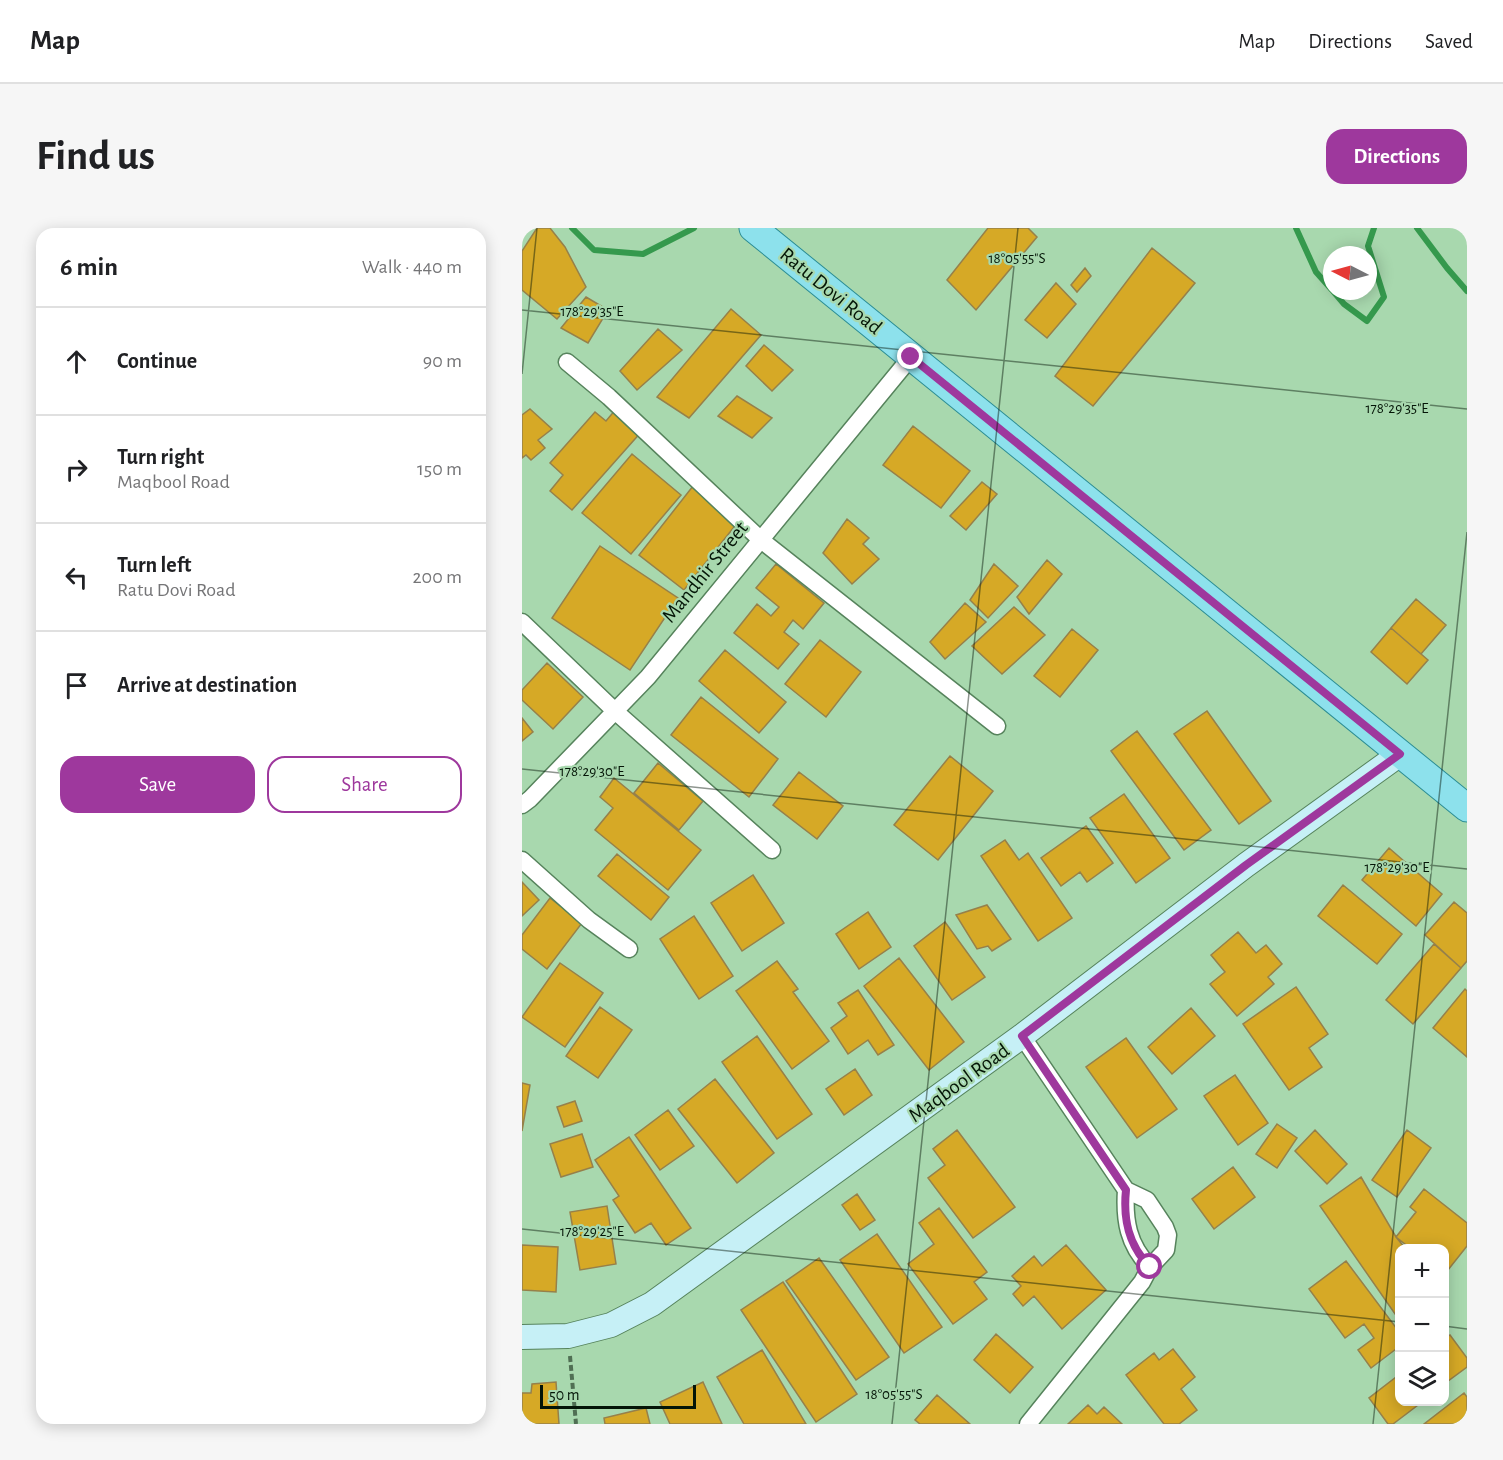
<!DOCTYPE html>
<meta charset="utf-8">
<style>
body{margin:0;font-family:"Alegreya Sans",sans-serif;background:#f6f6f6;color:#202124}
.controls{position:absolute;right:18px;bottom:18px;display:grid;overflow:hidden;border-radius:12px;box-shadow:0 3px 15px #0003}
.controls button{width:54px;height:54px;display:grid;place-items:center;padding:0;border:0;border-bottom:2px solid #e0e0e0;background:#fff;color:#202124;font:30px sans-serif}
.compass{position:absolute;left:801px;top:18px;width:54px;height:54px;border-radius:50%;background:#fff;box-shadow:0 3px 15px #0003;rotate:276deg}
.scale{position:absolute;left:18px;bottom:15px;width:156px;box-sizing:border-box;padding-left:6px;border:3px solid #041507;border-top:0;font-size:16px;line-height:21px;white-space:nowrap;color:#041507;-webkit-text-stroke:4px #a8d8ae;paint-order:stroke}
.stop{position:absolute;width:18px;height:18px;margin:-14px;border:4px solid #9e389d;border-radius:50%;background:#fff}
.stop.end{background:#9e389d;border-color:#fff;box-shadow:0 2px 6px #0008}
.list{margin:0;padding:0;list-style:none}
h2{display:flex;justify-content:space-between;align-items:center;height:78px;margin:0;padding:0 24px;font-size:26px}
h2 small{font-size:20px;font-weight:400;color:#757577}
.list li{display:grid;grid-template-columns:39px 1fr auto;gap:18px;align-items:center;box-sizing:border-box;height:108px;padding:0 24px;border-top:2px solid #e0e0e0}
.list b{display:block;font-size:22px;white-space:nowrap}
.list p{margin:0;font-size:20px;white-space:nowrap;color:#757577}
.list em{font-size:20px;font-style:normal;color:#757577}
.actions{display:flex;gap:12px;padding:18px 24px}
.actions a{flex:1;padding:14px 0;border:2px solid #9e389d;border-radius:18px;text-align:center;font-size:21px;color:#9e389d}
.actions .main{background:#9e389d;color:#fff}
.icon{flex:none;width:33px;height:33px;fill:none;stroke:currentColor;stroke-width:2;stroke-linecap:round;stroke-linejoin:round}
.map{position:relative;flex:none;width:945px;height:1196px;overflow:hidden;border-radius:18px}
header{display:flex;align-items:center;gap:36px;box-sizing:border-box;height:84px;padding:0 30px;background:#fff;border-bottom:2px solid #e0e0e0}
header strong{font-size:28px}
nav{display:flex;gap:33px;margin-inline-start:auto;font-size:21px}
.intro{display:flex;align-items:center;justify-content:space-between;box-sizing:border-box;height:144px;padding:0 36px}
h1{margin:0;font-size:42px}
.button{padding:15px 27px;border-radius:18px;background:#9e389d;color:#fff;font-size:21px;font-weight:700}
main{display:flex;gap:36px;padding:0 36px}
aside{flex:1;background:#fff;border-radius:18px;box-shadow:0 3px 15px #0003}
.map>svg:first-child{display:block}
.lines{fill:none;stroke-linecap:round;stroke-linejoin:round}
.stream{stroke:#35994d;stroke-width:6}
.building{fill:#d6a926;stroke:#96804a;stroke-width:1.5}
.street-casing{stroke:#56835c;stroke-width:19}
.secondary-casing{stroke:#56835c;stroke-width:26}
.primary-casing{stroke:#2c8d94;stroke-width:29}
.path{stroke:#506f54;stroke-width:4;stroke-dasharray:6 3;stroke-linecap:butt}
.street{stroke:#fff;stroke-width:16}
.secondary{stroke:#c6f0f6;stroke-width:24}
.primary{stroke:#8de1ec;stroke-width:27}
.route{stroke:#9e389d;stroke-width:8}
.ticks{fill:none;stroke:#041507;stroke-width:1.5;stroke-opacity:0.45}
.labels{text-anchor:middle;dominant-baseline:central;stroke-width:4.5;stroke-linejoin:round;paint-order:stroke}
.street-label{font-size:21px;fill:#041507;stroke:#a8d8ae}
.ticks-label{font-size:15px;text-anchor:middle;fill:#041507;stroke:#a8d8ae;stroke-width:4.5;stroke-linejoin:round;paint-order:stroke}
</style>
<header>
<strong>Map</strong>
<nav><a>Map</a><a>Directions</a><a>Saved</a></nav>
</header>
<div class="intro"><h1>Find us</h1><a class="button">Directions</a></div>
<main>
<aside>
<h2>6 min<small>Walk · 440 m</small></h2>
<ul class="list">
<li><svg class="icon" aria-label="ahead" viewBox="0 0 24 24"><path d="M12 20V5M6 11l6-6 6 6"/></svg><div><b>Continue</b></div><em>90 m</em></li>
<li><svg class="icon" aria-label="right" viewBox="0 0 24 24"><path d="M7 20v-9h11M14 6l5 5-5 5"/></svg><div><b>Turn right</b><p>Maqbool Road</p></div><em>150 m</em></li>
<li><svg class="icon" aria-label="left" viewBox="0 0 24 24"><path d="M17 20v-9H6M10 6l-5 5 5 5"/></svg><div><b>Turn left</b><p>Ratu Dovi Road</p></div><em>200 m</em></li>
<li><svg class="icon" aria-label="arrive" viewBox="0 0 24 24"><path d="M6 21V4h12l-3 4 3 4H6"/></svg><div><b>Arrive at destination</b></div></li>
</ul>
<div class="actions"><a class="main">Save</a><a>Share</a></div>
</aside>
<div class="map">
<svg width="945" height="1196" viewBox="0 0 945 1196">
<rect width="100%" height="100%" fill="#a8d8ae"/>
<g class="lines">
<path class="stream" d="M50 0 72 22 121 26 172 0
M774 0 794 44 810 62
M895 0 925 40 945 63
M811 63 822 76 845 93 862 69 846 18 852 0"/>
</g>
<path class="building" d="M15 0H28L43 19 64 59 35 91 0 62V23Z
M466 0H506L515 9 454 82 425 52Z
M630 20 673 55 571 178 533 148Z
M563 40 569 48 555 64 549 57Z
M534 55 554 76 525 110 503 92Z
M64 69 86 82 66 115 39 100Z
M209 81 239 107 167 190 135 169Z
M136 101 160 122 115 162 98 143Z
M242 117 271 142 250 163 224 138Z
M215 168 250 190 230 210 196 188Z
M8 181 30 201 16 212 23 220 9 232 4 227 0 230V187Z
M94 181 120 203 50 282 28 263 41 247 28 235 73 184 84 193Z
M391 198 448 243 419 280 361 237Z
M110 226 159 267 109 326 60 285Z
M460 254 475 266 444 302 428 288Z
M171 258 216 294 162 362 117 327Z
M325 291 347 310 341 316 357 331 330 356 301 325Z
M78 318 156 370 108 442 30 390Z
M525 332 540 346 507 386 495 369Z
M254 336 302 375 281 401 271 392 262 404 277 416 256 441 212 405 235 376 249 388 257 379 234 360Z
M472 336 496 358 466 390 448 372Z
M894 371 924 397 899 426 869 400Z
M443 375 464 394 423 431 408 414Z
M492 379 523 407 480 446 450 418Z
M869 400 906 432 885 456 849 424Z
M550 401 576 422 538 469 512 448Z
M298 412 339 444 304 489 263 456Z
M203 422 264 474 237 505 177 453Z
M25 435 61 469 31 501 0 472V462Z
M179 469 256 531 227 569 149 507Z
M685 483 749 573 717 596 652 506Z
M0 490 11 504 0 513Z
M615 503 689 602 662 622 589 523Z
M428 528 471 563 416 632 372 597Z
M136 535 181 573 157 602 112 565Z
M277 544 321 578 295 611 251 577Z
M92 550 179 622 146 662 73 602 91 580 78 569Z
M602 566 648 630 614 655 568 590Z
M564 598 591 635 565 654 558 644 539 658 519 630Z
M483 612 497 632 506 625 550 690 516 713 459 628Z
M867 620 920 666 894 698 840 652Z
M95 626 147 669 129 692 76 648Z
M231 647 262 695 220 723 189 675Z
M0 654 17 672 0 688Z
M821 657 880 706 855 736 796 688Z
M28 670 60 695 25 741 0 721V707Z
M932 674 945 685V733L939 740 903 707Z
M465 677 489 711 470 723 466 718 455 721 434 687Z
M346 684 369 719 337 741 314 706Z
M172 688 211 748 177 771 138 711Z
M423 694 463 749 430 772 392 718Z
M716 704 734 725 744 717 760 736 746 749 752 756 715 788 688 756 703 744 689 727Z
M912 716 939 740 891 796 864 772Z
M377 730 442 814 407 842 342 758Z
M255 733 276 761 271 764 307 813 270 841 214 763Z
M38 735 81 765 43 819 0 789Z
M774 759 806 806 787 820 800 839 767 862 721 796Z
M943 761 945 763V829L911 800Z
M336 762 372 817 356 827 346 812 326 826 309 800 325 788 316 775Z
M78 779 110 802 76 850 44 828Z
M669 780 693 808 650 846 626 819Z
M235 808 290 886 255 911 200 834Z
M604 810 655 881 615 910 564 839Z
M333 841 350 867 322 887 304 861Z
M713 847 746 895 716 917 682 868Z
M193 851 252 925 215 955 156 881Z
M0 855 8 857 0 903Z
M53 873 60 893 42 899 35 879Z
M146 882 172 918 138 942 113 907Z
M755 896 775 910 755 940 734 926Z
M435 902 493 979 451 1010 406 950 423 937 411 921Z
M793 902 825 936 805 956 773 923Z
M885 902 909 920 875 969 850 952Z
M60 906 71 939 39 949 28 916Z
M107 909 169 1000 144 1017 129 995 113 1005 91 972 97 968 73 932Z
M711 939 733 969 692 1001 670 971Z
M839 949 874 1009 883 1020H878V1093L798 978Z
M902 961 945 995V1018L922 1047V1020H888L874 1009 894 984 888 979Z
M335 966 353 992 338 1002 320 977Z
M85 978 94 1036 58 1042 48 984Z
M417 980 465 1044 452 1054 465 1071 431 1096 386 1036 412 1016 397 995Z
M355 1006 420 1099 382 1125 318 1032Z
M0 1017 36 1019 34 1064 0 1062Z
M544 1017 584 1062 540 1101 512 1068 501 1078 491 1066 499 1058 490 1048 512 1028 520 1038Z
M297 1030 367 1129 334 1152 264 1053Z
M824 1033 878 1105V1118L849 1140 836 1122 852 1110 842 1096 823 1110 787 1061Z
M261 1054 335 1166 294 1194 219 1082Z
M474 1106 511 1139 488 1165 452 1132Z
M928 1107 945 1130V1139L922 1156V1111Z
M651 1121 673 1149 659 1161 675 1182 657 1196H642L604 1147 632 1125 637 1132Z
M240 1122 284 1196H222L195 1149Z
M878 1146V1174H900L871 1196H866L847 1170Z
M34 1154 37 1196H0V1165H9L10 1156Z
M181 1154 200 1196H148L138 1174Z
M942 1165 945 1169V1196H902Z
M415 1167 448 1196H398L393 1192Z
M566 1177 575 1186 582 1179 600 1196H546Z
M124 1180 128 1196H83L82 1190Z"/>
<g class="lines">
<g class="street-casing">
<path id="street" d="M45 134 87 169 239 312 475 498
M0 394 94 484 250 622
M0 577 8 571 126 449 389 129
M0 632 67 692 107 721
M500 808 604 962 625 972 643 999 646 1007 644 1022 628 1039 620 1054 506 1196
M604 962C602 992 606 1017 628 1039"/>
</g>
<g class="secondary-casing">
<path id="secondary" d="M0 1109 46 1108 89 1097 130 1076 500 808 724 637 878 526"/>
</g>
<g class="primary-casing">
<path id="primary" d="M231 0 945 580"/>
</g>
<path class="path" d="M48 1128 54 1196"/>
<use href="#street" class="street"/>
<use href="#secondary" class="secondary"/>
<use href="#primary" class="primary"/>
</g>
<g class="lines">
<path class="route" d="M389 129 878 526 724 637 500 808 604 962C601 991 606 1017 628 1039"/>
</g>
<path class="ticks" d="M0 82 945 181M0 146 15 0M0 541 945 641M0 1001 878 1094M922 1098 945 1101M370 1196 496 0M851 1196 945 304"/>
<g class="labels">
<g class="street-label">
<text transform="translate(309 63) rotate(39)">Ratu Dovi Road</text>
<text transform="translate(183 344) rotate(-51)">Mandhir Street</text>
<text transform="translate(437 855) rotate(-36)">Maqbool Road</text>
</g>
</g>
<g class="ticks-label">
<text x="495" y="35">18°05'55"S</text>
<text x="70" y="88">178°29'35"E</text>
<text x="875" y="185">178°29'35"E</text>
<text x="70" y="548">178°29'30"E</text>
<text x="875" y="644">178°29'30"E</text>
<text x="70" y="1008">178°29'25"E</text>
<text x="372" y="1171">18°05'55"S</text>
</g>
</svg>
<div class="controls">
<button>+</button>
<button>−</button>
<button><svg class="icon" aria-label="layers" viewBox="0 0 24 24"><path d="M12 4l9 5-9 5-9-5zM3 14l9 5 9-5"/></svg></button>
</div>
<svg class="compass" viewBox="-18 -18 36 36"><path d="M0-13l5 13h-10z" fill="#e53935"/><path d="M0 13l5-13h-10z" fill="#757577"/></svg>
<div class="scale">50 m</div>
<div class="stop" style="left:628px;top:1039px"></div>
<div class="stop end" style="left:389px;top:129px"></div>
</div>
</main>
